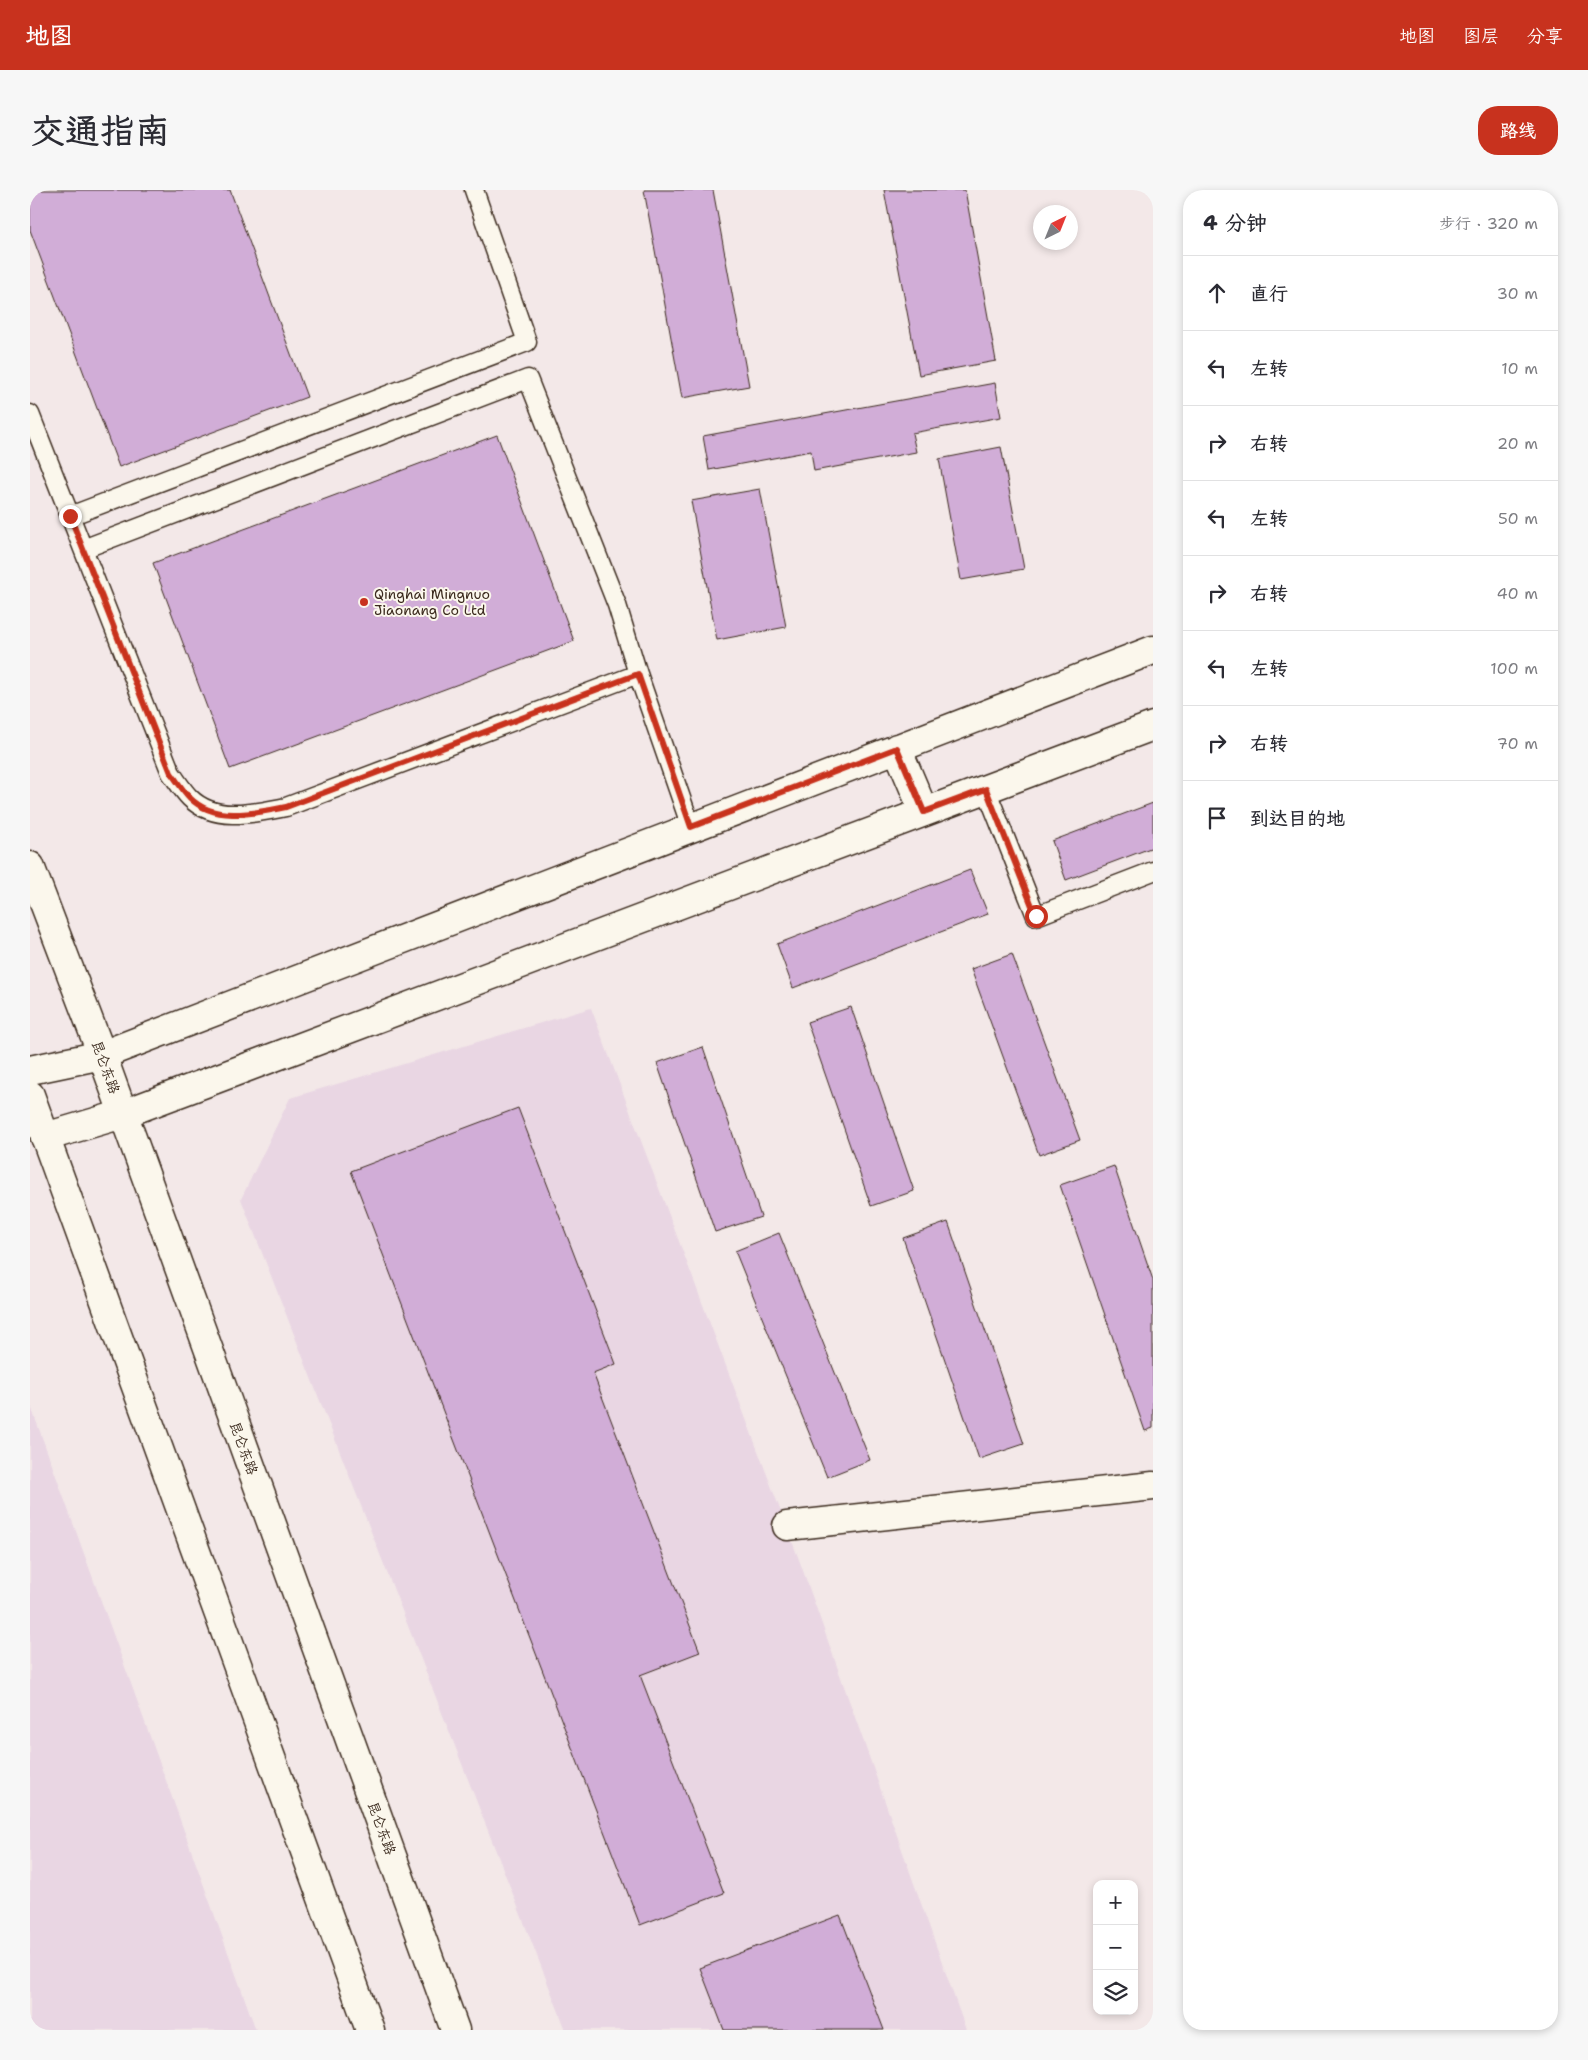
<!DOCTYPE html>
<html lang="zh">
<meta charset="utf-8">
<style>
body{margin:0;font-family:"Shantell Sans","LXGW WenKai TC",sans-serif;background:#f7f7f7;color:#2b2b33}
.controls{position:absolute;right:15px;bottom:15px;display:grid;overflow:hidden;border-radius:10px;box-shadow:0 2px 8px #0003}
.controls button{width:45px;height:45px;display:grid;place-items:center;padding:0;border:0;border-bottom:1px solid #e1e1e2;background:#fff;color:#2b2b33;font:25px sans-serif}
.compass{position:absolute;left:1003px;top:15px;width:45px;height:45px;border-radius:50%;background:#fff;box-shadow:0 2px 8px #0003;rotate:43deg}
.stop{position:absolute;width:15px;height:15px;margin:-11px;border:4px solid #c8321e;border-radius:50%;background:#fff}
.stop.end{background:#c8321e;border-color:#fff;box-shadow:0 1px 5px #0008}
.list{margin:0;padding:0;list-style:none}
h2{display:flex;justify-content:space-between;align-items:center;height:65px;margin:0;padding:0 20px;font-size:21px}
h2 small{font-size:16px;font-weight:400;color:#7c7c81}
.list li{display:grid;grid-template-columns:32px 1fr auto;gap:15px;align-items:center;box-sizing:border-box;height:75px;padding:0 20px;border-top:1px solid #e1e1e2}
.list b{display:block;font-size:19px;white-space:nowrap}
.list em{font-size:16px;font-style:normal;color:#7c7c81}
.icon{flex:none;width:28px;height:28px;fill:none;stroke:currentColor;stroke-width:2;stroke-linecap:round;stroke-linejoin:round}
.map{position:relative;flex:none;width:1123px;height:1840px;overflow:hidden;border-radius:20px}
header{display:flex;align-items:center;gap:30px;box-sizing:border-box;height:70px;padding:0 25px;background:#c8321e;color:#fff}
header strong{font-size:24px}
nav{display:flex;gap:28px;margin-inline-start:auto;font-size:18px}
.intro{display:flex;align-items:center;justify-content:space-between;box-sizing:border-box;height:120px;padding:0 30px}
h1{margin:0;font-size:35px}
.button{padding:12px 22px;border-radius:20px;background:#c8321e;color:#fff;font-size:18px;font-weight:700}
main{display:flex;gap:30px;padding:0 30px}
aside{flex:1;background:#fff;border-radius:20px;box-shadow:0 2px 8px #0003}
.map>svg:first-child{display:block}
.built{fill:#e9d6e3}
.building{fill:#d1add7;stroke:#3b2a1e}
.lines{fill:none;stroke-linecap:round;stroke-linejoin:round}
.service-casing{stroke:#3b2a1e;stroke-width:21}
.minor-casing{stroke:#3b2a1e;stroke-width:31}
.primary-casing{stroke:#3b2a1e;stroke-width:31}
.trunk-casing{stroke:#3b2a1e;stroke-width:31}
.service{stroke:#fbf7ec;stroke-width:18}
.minor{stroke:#fbf7ec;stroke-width:28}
.primary{stroke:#fbf7ec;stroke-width:28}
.trunk{stroke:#fbf7ec;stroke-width:28}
.route{stroke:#c8321e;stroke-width:6}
.poi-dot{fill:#c8321e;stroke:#fbf7ec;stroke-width:2}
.labels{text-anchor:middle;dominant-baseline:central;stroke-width:4;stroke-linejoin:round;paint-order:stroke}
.poi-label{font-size:14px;fill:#3b2a1e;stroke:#fbf7ec;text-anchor:start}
.street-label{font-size:14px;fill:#3b2a1e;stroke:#fbf7ec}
</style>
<header>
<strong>地图</strong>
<nav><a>地图</a><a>图层</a><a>分享</a></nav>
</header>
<div class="intro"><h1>交通指南</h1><a class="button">路线</a></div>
<main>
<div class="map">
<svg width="1123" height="1840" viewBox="0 0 1123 1840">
<rect width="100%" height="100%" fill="#f3e8e8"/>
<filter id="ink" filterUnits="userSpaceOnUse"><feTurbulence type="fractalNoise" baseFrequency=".02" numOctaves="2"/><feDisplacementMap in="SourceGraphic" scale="10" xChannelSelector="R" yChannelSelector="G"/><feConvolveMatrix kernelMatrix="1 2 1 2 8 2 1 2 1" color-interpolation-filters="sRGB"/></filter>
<g filter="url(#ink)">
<path class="built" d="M561 818 771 1375 936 1840H536L211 1009 260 908Z
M0 1214 226 1840H0Z"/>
<path class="building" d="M0 0H200L277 207 89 277 0 40Z
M614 0H683L719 196 652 208Z
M854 0H935L966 171 889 185Z
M965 193 971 227 882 243 886 262 784 281 781 261 679 280 673 246Z
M467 245 544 451 200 579 123 373Z
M971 257 994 379 931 390 909 269Z
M730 299 756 437 687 450 661 311Z
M1123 613V657L1036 690 1022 651Z
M940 680 958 724 763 798 747 754Z
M982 764 1050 950 1009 965 941 779Z
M821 817 884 1001 841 1016 777 832Z
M673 857 731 1027 685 1042 627 873Z
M488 918 586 1174 563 1183 670 1462 610 1485 694 1703 610 1735 321 981Z
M1084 976 1123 1090V1238L1115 1241 1030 995Z
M918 1032 994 1254 949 1269 873 1048Z
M749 1043 840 1270 797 1287 705 1061Z
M810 1725 854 1840H694L670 1778Z"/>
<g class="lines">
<g class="service-casing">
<path id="service" d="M0 224 141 583C147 591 153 601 160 608 185 633 225 623 256 617L608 484 661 637
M40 326 497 152 444 0
M53 359 498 189 587 415 608 484
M956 599 1006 726 1123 681"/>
</g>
<g class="minor-casing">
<path id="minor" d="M757 1336 1123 1296"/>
</g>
<g class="primary-casing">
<path id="primary" d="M867 558 894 622
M0 880 72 865 1123 460
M15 947 93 924 1123 536"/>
</g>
<g class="trunk-casing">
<path id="trunk" d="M0 676 72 865 425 1840
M0 905 340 1840"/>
</g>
<use href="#service" class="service"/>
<use href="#minor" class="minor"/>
<use href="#primary" class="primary"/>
<use href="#trunk" class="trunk"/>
</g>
</g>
<g class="lines" filter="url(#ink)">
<path class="route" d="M40 326 141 583C147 591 153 601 160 608 185 633 225 623 256 617L608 484 661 637 867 558 894 622 956 599 1006 726"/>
</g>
<circle class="poi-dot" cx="334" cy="412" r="5"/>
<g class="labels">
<g class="poi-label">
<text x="344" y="404">Qinghai Mingnuo<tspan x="344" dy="16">Jiaonang Co Ltd</tspan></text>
</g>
<g class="street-label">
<text transform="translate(76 877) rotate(70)">昆仑东路</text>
<text transform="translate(214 1258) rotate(70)">昆仑东路</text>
<text transform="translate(352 1638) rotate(70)">昆仑东路</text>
</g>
</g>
</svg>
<div class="controls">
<button>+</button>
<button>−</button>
<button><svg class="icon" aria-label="layers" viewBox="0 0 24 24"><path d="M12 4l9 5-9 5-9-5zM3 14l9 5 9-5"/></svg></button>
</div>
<svg class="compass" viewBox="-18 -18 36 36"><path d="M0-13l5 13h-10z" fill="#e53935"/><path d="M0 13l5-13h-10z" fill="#7c7c81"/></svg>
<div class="stop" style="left:1006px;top:726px"></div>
<div class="stop end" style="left:40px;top:326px"></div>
</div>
<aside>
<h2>4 分钟<small>步行 · 320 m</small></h2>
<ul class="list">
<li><svg class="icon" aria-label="ahead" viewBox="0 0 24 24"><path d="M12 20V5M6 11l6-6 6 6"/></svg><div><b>直行</b></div><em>30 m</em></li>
<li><svg class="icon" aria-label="left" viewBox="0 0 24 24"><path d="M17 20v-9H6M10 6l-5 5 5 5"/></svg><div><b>左转</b></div><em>10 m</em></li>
<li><svg class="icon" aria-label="right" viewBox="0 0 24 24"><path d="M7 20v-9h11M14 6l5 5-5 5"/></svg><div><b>右转</b></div><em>20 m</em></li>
<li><svg class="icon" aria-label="left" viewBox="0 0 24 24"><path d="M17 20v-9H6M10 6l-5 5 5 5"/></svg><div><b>左转</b></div><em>50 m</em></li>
<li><svg class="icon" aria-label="right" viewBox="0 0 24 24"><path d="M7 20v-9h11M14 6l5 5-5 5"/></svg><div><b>右转</b></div><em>40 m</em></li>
<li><svg class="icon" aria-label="left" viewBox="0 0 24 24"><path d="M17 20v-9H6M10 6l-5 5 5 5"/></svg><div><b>左转</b></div><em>100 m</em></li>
<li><svg class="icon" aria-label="right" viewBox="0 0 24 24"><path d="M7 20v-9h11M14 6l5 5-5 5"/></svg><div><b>右转</b></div><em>70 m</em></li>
<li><svg class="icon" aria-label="arrive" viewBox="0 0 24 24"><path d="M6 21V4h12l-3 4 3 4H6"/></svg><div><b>到达目的地</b></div></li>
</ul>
</aside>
</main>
